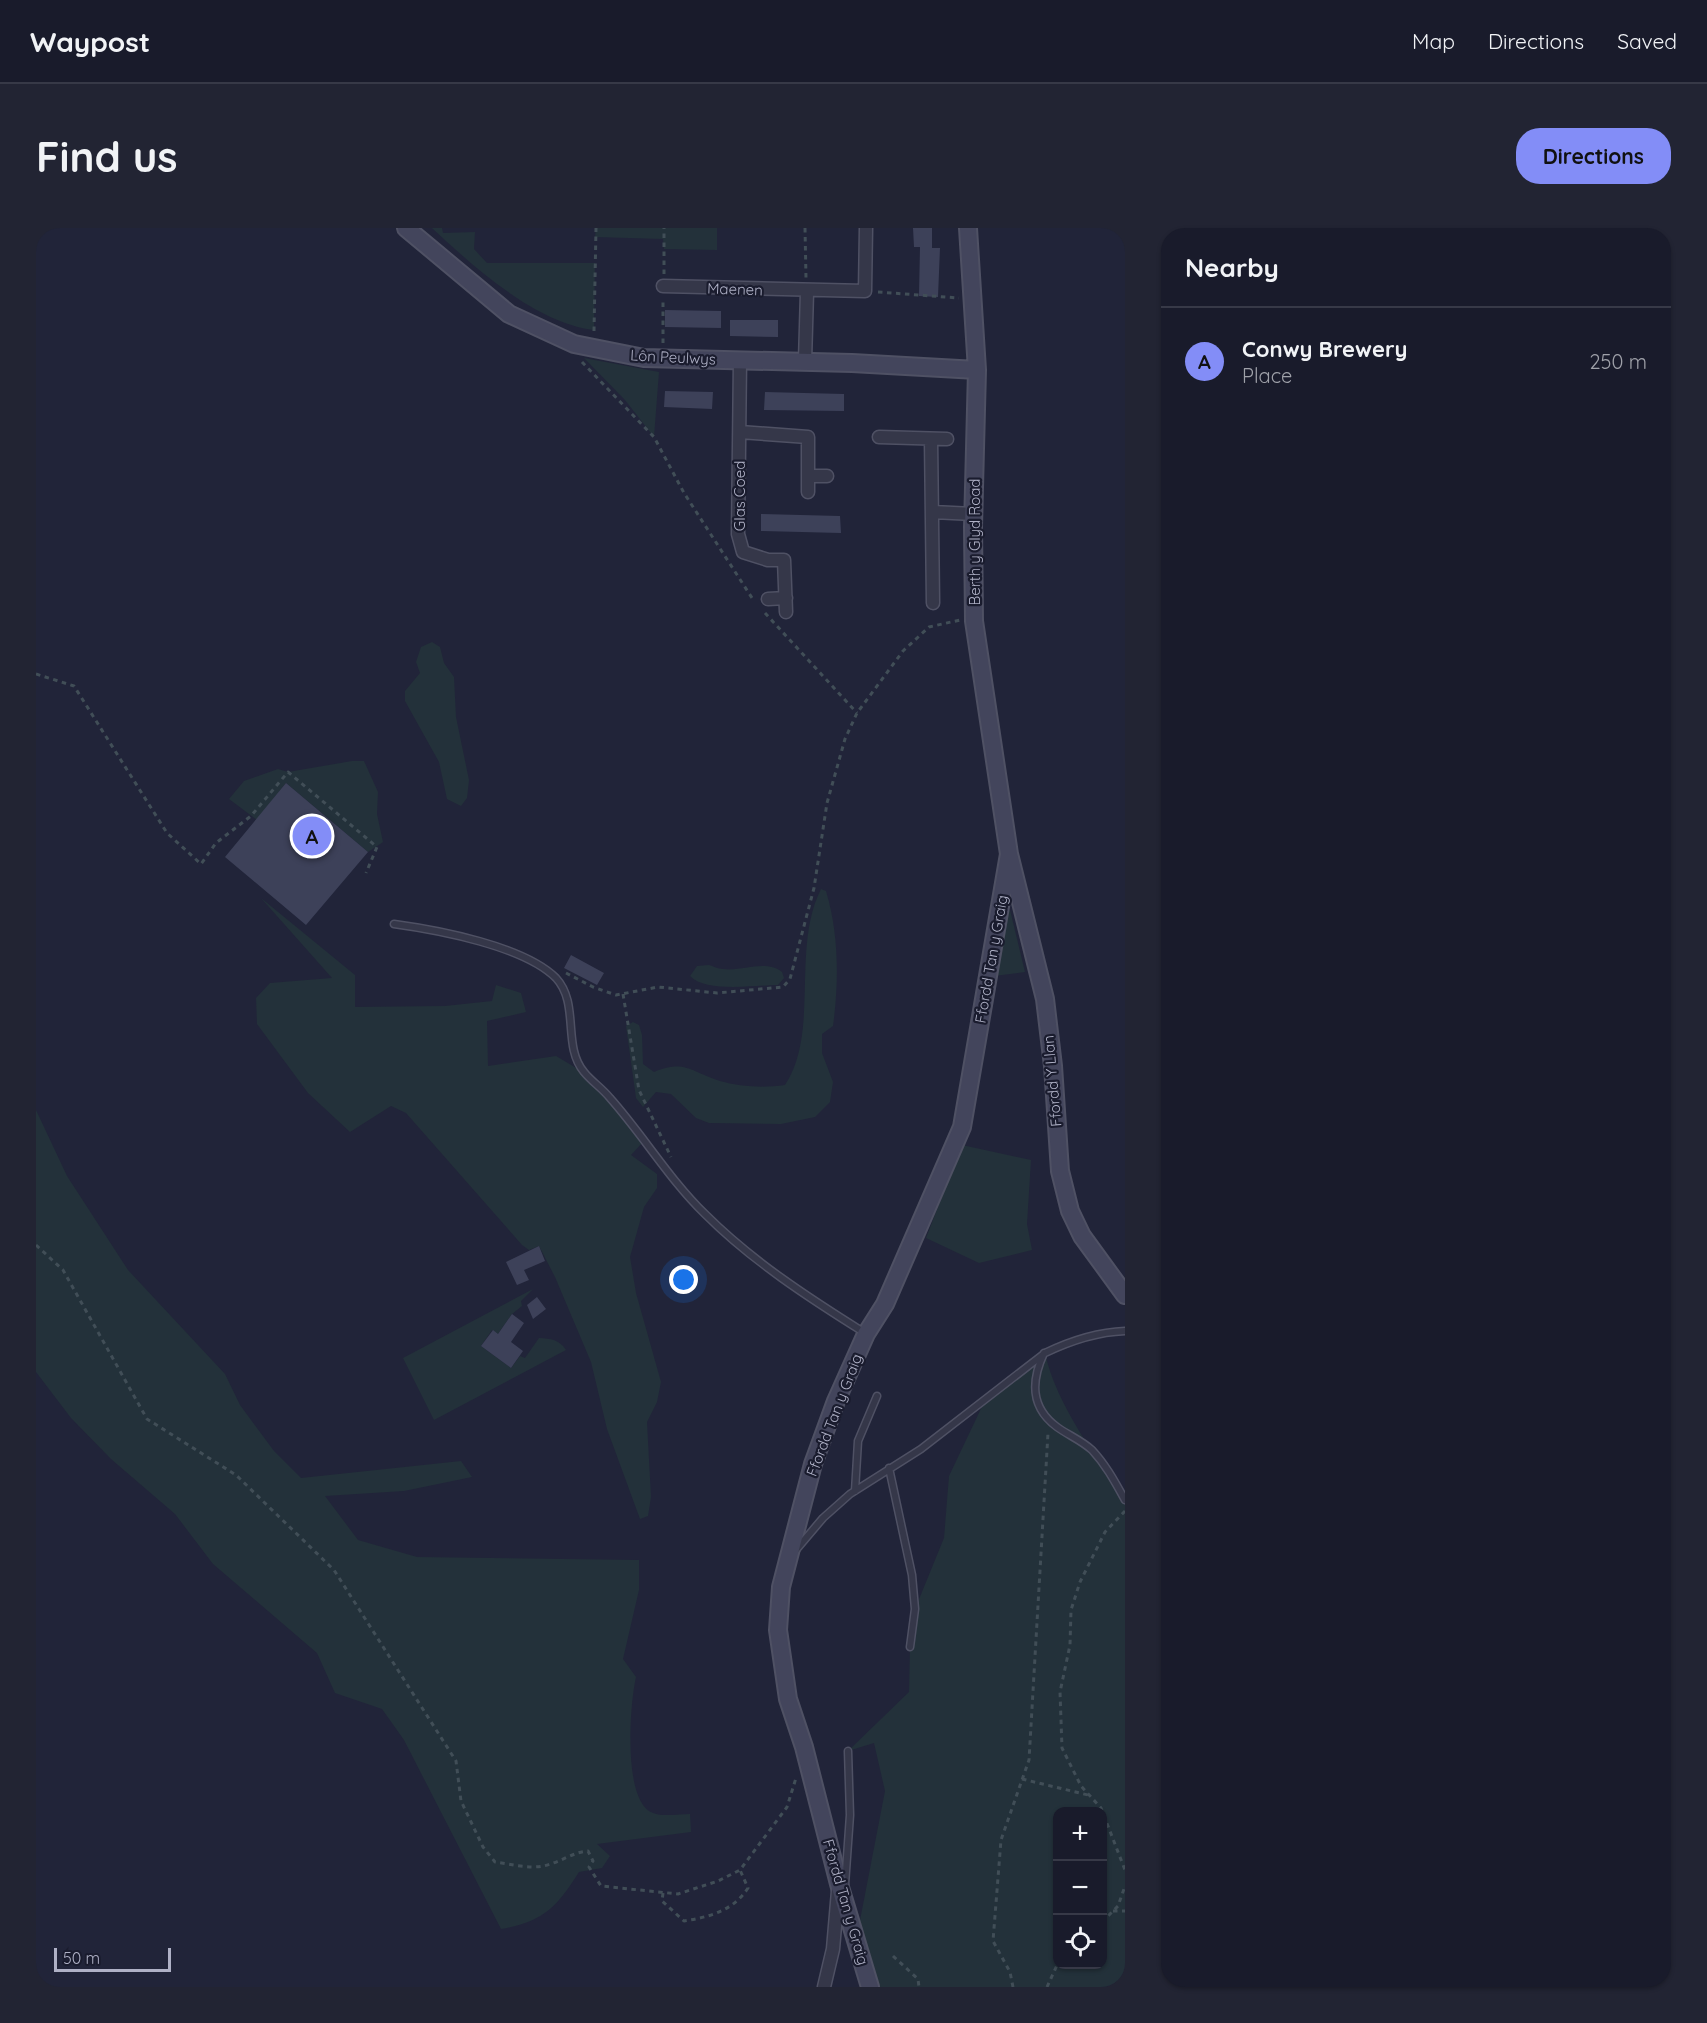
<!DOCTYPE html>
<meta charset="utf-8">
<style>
body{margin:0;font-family:Quicksand,sans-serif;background:#222433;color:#f1f3f6}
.controls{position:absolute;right:18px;bottom:18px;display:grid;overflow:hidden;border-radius:12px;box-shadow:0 2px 4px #0004}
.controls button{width:54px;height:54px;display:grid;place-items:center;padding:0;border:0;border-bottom:2px solid #373947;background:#191b2b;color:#f1f3f6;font:30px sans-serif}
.scale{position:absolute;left:18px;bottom:15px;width:117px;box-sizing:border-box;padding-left:6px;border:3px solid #afb1c6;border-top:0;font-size:16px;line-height:21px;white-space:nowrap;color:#afb1c6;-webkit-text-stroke:4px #1a1c2e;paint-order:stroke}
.you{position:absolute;left:648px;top:1052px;width:21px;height:21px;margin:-15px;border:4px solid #fff;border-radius:50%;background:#1a73e8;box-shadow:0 0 0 9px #1a73e833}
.badge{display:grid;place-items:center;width:39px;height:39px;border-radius:50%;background:#838df7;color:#111;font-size:20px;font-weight:700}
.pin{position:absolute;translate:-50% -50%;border:3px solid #fff;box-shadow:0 2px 6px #0006}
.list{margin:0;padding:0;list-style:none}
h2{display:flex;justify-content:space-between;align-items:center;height:78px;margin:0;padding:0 24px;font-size:26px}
h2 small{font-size:20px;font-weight:400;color:#9fa1a9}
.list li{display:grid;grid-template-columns:39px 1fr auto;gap:18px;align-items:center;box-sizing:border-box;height:108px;padding:0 24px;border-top:2px solid #373947}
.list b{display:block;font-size:22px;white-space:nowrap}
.list p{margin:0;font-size:20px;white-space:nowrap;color:#9fa1a9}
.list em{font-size:20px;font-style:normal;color:#9fa1a9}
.icon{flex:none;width:33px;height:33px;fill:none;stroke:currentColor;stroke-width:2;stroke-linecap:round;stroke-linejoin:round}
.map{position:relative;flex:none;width:1089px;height:1759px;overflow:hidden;border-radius:24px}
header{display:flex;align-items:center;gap:36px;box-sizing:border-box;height:84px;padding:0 30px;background:#191b2b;border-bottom:2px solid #373947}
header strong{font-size:28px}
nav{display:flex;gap:33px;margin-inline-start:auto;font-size:21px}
.intro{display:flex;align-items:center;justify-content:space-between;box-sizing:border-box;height:144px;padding:0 36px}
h1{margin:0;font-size:42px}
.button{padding:15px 27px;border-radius:24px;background:#838df7;color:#111;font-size:21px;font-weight:700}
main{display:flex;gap:36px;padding:0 36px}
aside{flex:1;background:#191b2b;border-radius:24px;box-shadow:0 2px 4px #0004}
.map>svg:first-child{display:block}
.green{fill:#23313a;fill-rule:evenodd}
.building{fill:#3d4159}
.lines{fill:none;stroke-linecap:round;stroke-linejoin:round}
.lane-casing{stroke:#4f5164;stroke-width:9}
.street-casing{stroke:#4f5164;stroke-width:15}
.secondary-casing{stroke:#4f5164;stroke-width:20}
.path{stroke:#414e57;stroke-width:3;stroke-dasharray:4.5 4.5;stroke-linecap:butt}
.lane{stroke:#353749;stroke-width:6}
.street{stroke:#353749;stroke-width:12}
.secondary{stroke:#43455c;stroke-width:16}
.labels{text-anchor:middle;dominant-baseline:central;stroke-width:4.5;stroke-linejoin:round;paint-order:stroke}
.street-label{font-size:15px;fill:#afb1c6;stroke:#1a1c2e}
</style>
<header>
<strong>Waypost</strong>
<nav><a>Map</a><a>Directions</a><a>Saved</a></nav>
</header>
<div class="intro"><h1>Find us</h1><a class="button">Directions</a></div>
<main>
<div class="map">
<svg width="1089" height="1759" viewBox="0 0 1089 1759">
<rect width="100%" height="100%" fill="#212439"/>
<path class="green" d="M396 0H406L407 5 439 4 438 21 451 35H559L558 102C499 95 438 39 396 0Z
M560 0H681V22L628 21 627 11 559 9Z
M548 130 623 144 618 209 589 172Z
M396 414 404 419 408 435 418 449 420 489 433 552 431 570 425 578 411 571 403 534 369 473V463L384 445 380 434 385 419Z
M316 533H328L342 564 341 586 347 614 332 624 250 555 221 592 193 571 208 553 242 541 252 544Z
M785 661 790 663C803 706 803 754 797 798L786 806V825L797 854 794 874 779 889 745 896 673 895 660 890 635 866 620 864 607 879 600 870 590 798 597 794 603 797 606 807 607 836 618 844C649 831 655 844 684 853 704 859 728 860 749 857 784 804 755 720 785 661Z
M225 670 319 747V779L409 778 456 773 460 757 485 765 490 784 451 793 452 838 520 828 547 844 608 913 595 927 621 946V960L608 979 594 1029 600 1065 625 1154 621 1174 611 1194 615 1269 612 1288 604 1291 571 1201 555 1134 519 1049 503 1018 493 1022 486 1017 370 885 355 878 314 904 272 865 221 796 220 770 234 755 296 750Z
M974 682 989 744 958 748 969 683Z
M673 737C677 738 682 741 687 741 706 744 729 731 746 744L748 750 742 757C719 757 670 765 654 748L661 738Z
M0 882 31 948 92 1042 189 1146 204 1177 238 1223 265 1250 425 1233 436 1249 368 1263 289 1268 322 1312 381 1329 603 1332V1362L587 1431 600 1449C594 1475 586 1574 617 1585 627 1589 644 1586 654 1586L655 1604 561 1616 574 1628 566 1640 543 1644C521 1679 507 1694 465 1701L368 1512 346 1481 299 1465 281 1425 177 1336 139 1286 75 1231 35 1190 0 1144Z
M926 917 995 932 991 996 996 1022 943 1035 890 1010Z
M497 1061 485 1073 486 1078 476 1086 462 1106 456 1102 445 1118 475 1140 484 1128 489 1130 503 1110C515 1111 523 1111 530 1122L398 1192 367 1130Z
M1009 1125C1020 1176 1060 1229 1089 1272V1751L1072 1759H834L820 1713 849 1563 838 1515 812 1523 873 1464 874 1419 879 1381 908 1310 913 1248 951 1168ZM1022 1584H1066V1736H1022Z"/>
<path class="building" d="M877 0H896V20H904L902 69 883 68 884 19H878Z
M629 82 685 83V100L629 99Z
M694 92H742V109L694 108Z
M629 163 677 164 676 181 628 179Z
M729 164 808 166V183L728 182Z
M725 286 804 288 805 305 725 303Z
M250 555 332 624 270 697 189 629Z
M535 727 568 745 561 757 528 740Z
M503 1018 509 1033 488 1042 493 1052 481 1057 470 1034Z
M501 1069 510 1081 497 1091 491 1077Z
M476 1086 488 1095 475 1114 487 1123 475 1140 445 1118 457 1102 462 1106Z"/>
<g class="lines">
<g class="lane-casing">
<path id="lane" d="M358 696C402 702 488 718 520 750 544 776 526 818 548 844 555 853 566 860 574 870 607 907 633 951 669 986 716 1033 773 1070 829 1105
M1008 1125C995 1153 994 1179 1021 1199 1032 1207 1045 1212 1056 1222 1070 1237 1079 1254 1089 1272
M853 1240 876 1347 879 1381 874 1419
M819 1263 822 1213 841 1168
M759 1323 787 1290 814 1266 885 1221 1009 1125C1034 1113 1061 1104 1089 1103
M809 1657 814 1587 812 1523"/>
</g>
<g class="street-casing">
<path id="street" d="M627 58 829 63 830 0
M704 132 702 306 707 324 732 332H748L750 384
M769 133 771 64
M704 204 772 209V264
M843 209 911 211
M895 211 897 375
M772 248H791
M897 284 937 286
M732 371 750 370
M788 1759 797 1721 802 1663"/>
</g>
<g class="secondary-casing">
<path id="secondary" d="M370 0 473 86 538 116 608 130 816 135 941 142
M932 0 941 142 937 299 938 393 973 626 1009 771 1017 838 1024 943 1034 983 1046 1008 1089 1067
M834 1759 803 1656 768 1519 752 1471 742 1402 745 1359 777 1236 800 1173 830 1106 849 1076 926 899 973 626"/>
</g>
<path class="path" d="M769 0 770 50
M628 46V0
M842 64 923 70
M558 103 560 0
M627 115V71
M546 134 618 209 648 265 718 373
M729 385 821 485
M0 446 38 458 131 605 165 636 180 615 215 588 252 544 341 619 330 645
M530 745 557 759 580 767 622 759 681 765 747 759 754 751 778 660 791 575 809 511 821 485 867 423 893 399 924 392
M587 766 603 862 635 929
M0 1017 27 1042 111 1191 200 1247 298 1342 420 1533 425 1573 447 1619 459 1634C474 1636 493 1641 507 1638 523 1635 537 1624 552 1623L557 1633 553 1639 565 1658 642 1666 682 1653 704 1642 751 1579 760 1550
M1089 1283 1069 1304 1044 1354 1035 1382 1034 1417 1024 1464 1026 1520 1045 1558 1065 1580 1089 1642
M986 1551 1052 1567
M627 1665 626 1673 648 1693C673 1689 697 1683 712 1660L704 1642
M1077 1683H1089
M1066 1694 1082 1678 1089 1658
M857 1728 882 1751 883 1759
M977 1759 974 1744 957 1713 965 1612 993 1532 1012 1205
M1011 1759 1022 1735"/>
<use href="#lane" class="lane"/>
<use href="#street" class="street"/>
<use href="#secondary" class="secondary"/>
</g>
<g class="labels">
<g class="street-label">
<text transform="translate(699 61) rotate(2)">Maenen</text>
<text transform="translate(637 129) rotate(3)">Lôn Peulwys</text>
<text transform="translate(703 268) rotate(-90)">Glas Coed</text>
<text transform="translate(938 314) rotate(-90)">Berth y Glyd Road</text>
<text transform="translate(955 731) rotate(-80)">Ffordd Tan y Graig</text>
<text transform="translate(1016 853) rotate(-95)">Ffordd Y Llan</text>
<text transform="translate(798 1187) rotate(-69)">Ffordd Tan y Graig</text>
<text transform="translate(810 1674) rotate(74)">Ffordd Tan y Graig</text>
</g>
</g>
</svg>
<div class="controls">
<button>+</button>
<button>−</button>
<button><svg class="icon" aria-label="locate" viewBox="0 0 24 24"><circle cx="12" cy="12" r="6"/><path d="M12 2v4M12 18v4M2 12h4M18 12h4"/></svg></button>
</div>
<div class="scale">50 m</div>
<div class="you"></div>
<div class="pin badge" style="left:276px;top:608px">A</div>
</div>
<aside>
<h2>Nearby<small></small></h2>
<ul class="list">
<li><span class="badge">A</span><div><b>Conwy Brewery</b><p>Place</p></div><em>250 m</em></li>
</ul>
</aside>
</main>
